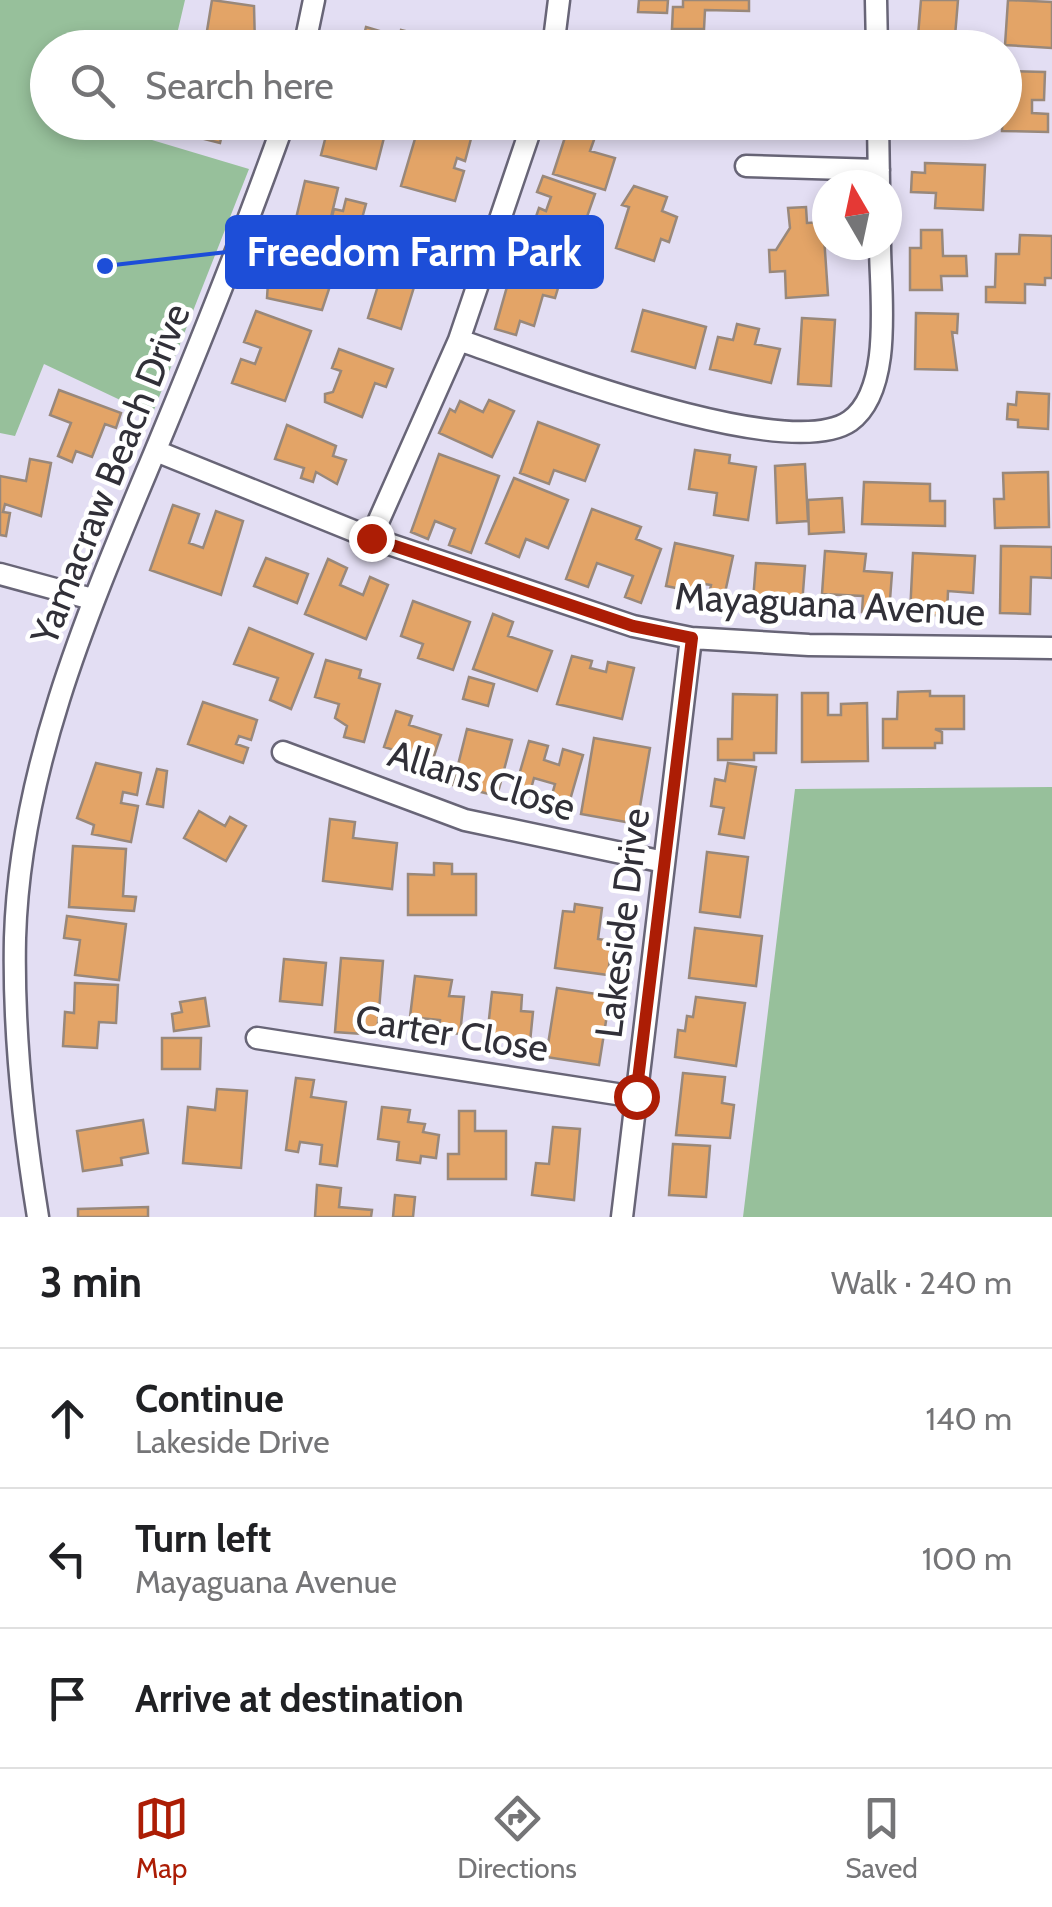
<!DOCTYPE html>
<meta charset="utf-8">
<style>
body{margin:0;font-family:Cabin,sans-serif;background:#f6f6f6;color:#202124}
.compass{position:absolute;left:812px;top:170px;width:90px;height:90px;border-radius:50%;background:#fff;box-shadow:0 5px 15px #0003;rotate:351deg}
.stop{position:absolute;width:30px;height:30px;margin:-22px;border:8px solid #ac1d05;border-radius:50%;background:#fff}
.stop.end{background:#ac1d05;border-color:#fff;box-shadow:0 2px 10px #0008}
.list{margin:0;padding:0;list-style:none}
h2{display:flex;justify-content:space-between;align-items:center;height:130px;margin:0;padding:0 40px;font-size:42px}
h2 small{font-size:32px;font-weight:400;color:#757577}
.list li{display:grid;grid-template-columns:65px 1fr auto;gap:30px;align-items:center;box-sizing:border-box;height:140px;padding:0 40px;border-top:2px solid #e0e0e0}
.list b{display:block;font-size:38px;white-space:nowrap}
.list p{margin:0;font-size:32px;white-space:nowrap;color:#757577}
.list em{font-size:32px;font-style:normal;color:#757577}
.icon{flex:none;width:55px;height:55px;fill:none;stroke:currentColor;stroke-width:2;stroke-linecap:round;stroke-linejoin:round}
.map{position:relative;flex:none;width:1052px;height:1217px;overflow:hidden}
.search{position:absolute;background:#fff;box-shadow:0 5px 15px #0003;left:30px;right:30px;top:30px;height:110px;display:flex;align-items:center;gap:25px;box-sizing:border-box;padding:0 35px;border-radius:55px;color:#757577;font-size:38px}
.sheet{height:550px;background:#fff}
nav{display:flex;justify-content:space-around;align-items:center;box-sizing:border-box;height:140px;border-top:2px solid #e0e0e0;background:#fff;font-size:28px;color:#757577}
nav a{display:grid;justify-items:center;gap:5px}
nav .on{color:#ac1d05}
.map>svg:first-child{display:block}
.green{fill:#97c09b}
.building{fill:#e3a467;stroke:#99887a;stroke-width:2.5}
.lines{fill:none;stroke-linecap:round;stroke-linejoin:round}
.minor-casing{stroke:#686577;stroke-width:25}
.minor{stroke:#fff;stroke-width:20}
.route{stroke:#ac1d05;stroke-width:12}
.labels{text-anchor:middle;dominant-baseline:central;stroke-width:9;stroke-linejoin:round;paint-order:stroke}
.street-label{font-size:38px;fill:#313038;stroke:#fff}
.leader{fill:none;stroke:#1d4ed8;stroke-width:4}
.callout-dot{fill:#1d4ed8;stroke:#fff;stroke-width:4}
.callout{fill:#1d4ed8;stroke:#1d4ed8;stroke-width:4}
.callout-label{font-size:40px;text-anchor:middle;font-weight:bold;fill:#fff}
</style>
<div class="map">
<svg width="1052" height="1217" viewBox="0 0 1052 1217">
<rect width="100%" height="100%" fill="#e3def3"/>
<path class="green" d="M0 0H185L174 47 48 48V122L156 123 152 140 249 169 152 415 44 364 15 436 0 433Z
M1052 787V1217H743L795 789Z"/>
<path class="building" d="M212 0 254 6 255 45 225 48 226 40 206 37Z
M639 0H668L667 13 638 12Z
M683 0H749V11L705 10 704 29H672L673 7H683Z
M921 0H958L954 48H917Z
M1008 0 1052 2V48L1005 45Z
M366 27 390 34 387 48H343L345 43 361 47Z
M401 30 417 34 413 48H396Z
M1004 71 1045 72 1044 100H1032V113L1048 114V132L1002 131Z
M167 122H220L224 126 220 143 165 129Z
M341 122H388L376 169 321 155 328 128 339 130Z
M420 122 472 135 465 161 457 158 454 168 464 171 455 201 401 186Z
M570 122 599 126 590 151 615 158 605 190 553 174Z
M925 163 985 165 983 210 935 208 936 193 911 192 912 172 925 173Z
M543 176 595 194 582 231 566 226 559 244 530 234 539 208 546 211 551 197 537 192Z
M305 181 338 188 326 238 293 231Z
M634 186 667 197 662 211 677 217 669 242 661 239 654 261 616 248 629 207 622 205Z
M346 199 366 204 353 251 325 244 334 209 343 211Z
M806 207 807 223 823 222 828 295 786 298 785 271 770 272 769 250H776L790 228 788 208Z
M921 230H942L943 256H966L967 276H941L942 290H910V248H921Z
M1020 235 1052 236V278H1045V285L1025 284V303L986 302V287H995L996 254H1019Z
M293 248 338 262 322 310 267 298 269 266 289 268Z
M514 262 562 275 555 298 543 295 534 326 520 321 516 335 495 329Z
M381 276 414 287 401 329 368 318Z
M643 310 706 327 695 368 632 351Z
M256 311 311 331 285 401 232 383 241 359 255 364 261 348 244 342Z
M916 313 958 314 957 333 952 332 957 370 915 369Z
M802 318 835 320 831 386 798 384Z
M737 324 759 329 755 344 780 349 771 383 710 369 718 337 733 340Z
M339 349 393 369 386 387 375 383 362 417 325 402V394L333 392 341 371 332 368Z
M59 390 121 413 116 428 105 424 92 457 76 451 72 462 58 456 71 423 50 415Z
M1017 392 1049 394 1048 429 1018 427V420L1007 419 1008 404 1016 405Z
M489 400 514 411 492 457 439 433 450 409 455 412 460 401 483 412Z
M538 422 599 445 585 481 554 470 549 484 520 473Z
M287 425 336 446 333 456 346 460 337 484 316 472 313 482 301 478 304 468 275 459Z
M695 450 730 455 729 463 756 467 748 520 714 515 717 493 689 489Z
M439 454 499 476 471 553 449 545 455 529 435 521 428 539 411 532Z
M30 459 51 463 41 516 5 504 3 512 10 513 6 536 0 535V476L26 481Z
M805 464 808 521 777 523 775 466Z
M1048 472 1049 527 995 528 994 499H1004L1003 473Z
M514 478 568 500 548 548 526 539 519 557 486 543Z
M864 482 930 484V501H945V526L862 524Z
M842 498 844 532 809 534 808 500Z
M173 505 199 514 189 543 203 548 216 511 243 521 221 595 150 570Z
M592 509 641 527 636 539 661 549 641 603 625 597 633 576 597 563 588 587 566 579Z
M675 543 733 556 723 602 708 599 711 585 698 583 696 592 666 586Z
M1001 546 1052 547V578L1031 577 1030 614 1000 613Z
M825 551 866 554 864 571 892 573 889 613 862 612 863 596 822 594Z
M913 553 975 556 973 593 948 591 947 616 910 614Z
M266 558 308 574 297 603 254 586Z
M328 559 347 568 340 585 363 595 370 577 388 585 366 639 305 614Z
M756 563 805 566 802 605 779 603V615L752 613Z
M413 601 470 622 453 670 418 658 423 644 401 636Z
M493 614 513 622 508 636 552 651 537 691 473 669Z
M249 628 313 654 291 709 270 700 278 678 234 664Z
M572 656 592 661 590 668 606 672 608 662 634 668 622 719 557 704Z
M326 660 361 670 359 678 380 684 364 742 344 737 347 726 335 718 339 704 315 697Z
M469 677 494 684 488 706 463 699Z
M930 691V696H964V729H935L942 732V743H935V748H883V719H897L898 692Z
M802 693H828V715H841V704L867 703 868 761 802 762Z
M733 694 777 695 776 753H754V760H718V739H732Z
M203 702 257 720 251 740 239 736 236 744 248 748 243 763 188 744Z
M396 711 412 716 409 725 441 735 432 762 384 747Z
M467 729 512 740 497 796 453 785Z
M594 738 650 748 637 824 581 814Z
M529 741 548 746 544 760 559 765 563 749 583 755 568 807 550 802 555 784 534 778 529 796 514 792Z
M96 763 141 773 137 795 123 792 121 803 138 806 131 842 92 834 94 825 77 818Z
M728 763 756 767 744 838 719 834 724 808 711 806 715 779 725 781Z
M157 769 167 771 163 807 147 804Z
M199 811 225 826 230 817 246 826 226 861 184 838Z
M330 819 355 822 353 838 397 843 392 889 323 881Z
M73 846 126 849 123 896 136 897 134 911 69 907Z
M707 852 748 857 740 917 700 912Z
M434 863 452 864V874H476V915H408V874L434 875Z
M575 904 602 908 598 939 612 941 608 975 555 968 563 911 574 912Z
M67 916 126 924 119 980 75 975 80 940 64 938Z
M695 928 762 936 756 986 689 978Z
M341 958 383 961 377 1035 335 1032Z
M284 959 326 963 322 1005 280 1001Z
M415 976 452 980 449 996 464 997 460 1034 439 1031 440 1020 410 1017Z
M75 983 118 985 116 1023 99 1022 97 1048 63 1046 65 1012 74 1013Z
M557 988 610 996 599 1065 546 1057Z
M492 992 522 995 521 1011 533 1012 530 1042 487 1037Z
M696 997 745 1003 736 1066 675 1057 678 1030 685 1031 687 1016 693 1017Z
M205 998 209 1026 174 1031 172 1014 182 1012 180 1002Z
M162 1038H201L200 1069H162Z
M683 1073 725 1077 722 1103 734 1105 730 1138 676 1135Z
M296 1078 314 1080 311 1097 346 1102 337 1166 320 1164 322 1145 300 1142 298 1152 286 1150Z
M217 1089 247 1091 241 1168 183 1163 188 1107 215 1110Z
M382 1107 410 1110 408 1122 425 1124 423 1132 439 1135 436 1158 421 1156 420 1163 397 1160 399 1142 378 1139Z
M459 1111H475V1131H506V1179H448V1154H459Z
M143 1120 148 1153 121 1158 122 1165 83 1171 77 1131Z
M553 1127 580 1129 574 1200 532 1195 536 1163 549 1164Z
M673 1144 710 1146 706 1197 669 1195Z
M317 1185 341 1188 339 1207 372 1210 371 1217H315Z
M395 1195 415 1197 413 1217H393Z
M148 1207V1217H78V1209Z"/>
<g class="lines">
<g class="minor-casing">
<path id="minor" d="M876 0 877 48
M304 48 314 0
M553 48 559 0
M878 122 879 185
M746 166 879 170
M459 340C532 365 787 465 850 421 894 389 880 292 880 245
M156 451 371 538 633 626 691 638 809 645 1052 648
M371 538 459 340 533 122
M0 574 92 599
M283 752 465 820 664 862
M257 1038 636 1097
M38 1217C23 1125 13 1031 15 938 20 767 89 609 154 454 200 344 244 234 284 122
M622 1217 691 638"/>
</g>
<use href="#minor" class="minor"/>
</g>
<g class="lines">
<path class="route" d="M371 538 633 626 692 638 636 1096"/>
</g>
<g class="labels">
<g class="street-label">
<text transform="translate(110 474) rotate(-68)">Yamacraw Beach Drive</text>
<text transform="translate(830 604) rotate(3)">Mayaguana Avenue</text>
<text transform="translate(482 780) rotate(17)">Allans Close</text>
<text transform="translate(622 923) rotate(-83)">Lakeside Drive</text>
<text transform="translate(452 1033) rotate(9)">Carter Close</text>
</g>
</g>
<path class="leader" d="M105 266L227 252"/>
<circle class="callout-dot" cx="105" cy="266" r="10"/>
<rect class="callout" x="227" y="217" width="375" height="70" rx="10"/>
<g class="callout-label">
<text x="414" y="266">Freedom Farm Park</text>
</g>
</svg>
<svg class="compass" viewBox="-18 -18 36 36"><path d="M0-13l5 13h-10z" fill="#e53935"/><path d="M0 13l5-13h-10z" fill="#757577"/></svg>
<div class="stop" style="left:636px;top:1096px"></div>
<div class="stop end" style="left:371px;top:538px"></div>
<div class="search"><svg class="icon" aria-label="search" viewBox="0 0 24 24"><circle cx="10" cy="10" r="6"/><path d="M15 15l6 6"/></svg>Search here</div>
</div>
<section class="sheet">
<h2>3 min<small>Walk · 240 m</small></h2>
<ul class="list">
<li><svg class="icon" aria-label="ahead" viewBox="0 0 24 24"><path d="M12 20V5M6 11l6-6 6 6"/></svg><div><b>Continue</b><p>Lakeside Drive</p></div><em>140 m</em></li>
<li><svg class="icon" aria-label="left" viewBox="0 0 24 24"><path d="M17 20v-9H6M10 6l-5 5 5 5"/></svg><div><b>Turn left</b><p>Mayaguana Avenue</p></div><em>100 m</em></li>
<li><svg class="icon" aria-label="arrive" viewBox="0 0 24 24"><path d="M6 21V4h12l-3 4 3 4H6"/></svg><div><b>Arrive at destination</b></div></li>
</ul>
</section>
<nav>
<a class="on"><svg class="icon" aria-label="map" viewBox="0 0 24 24"><path d="M3 6l6-2 6 2 6-2v14l-6 2-6-2-6 2zM9 4v14M15 6v14"/></svg>Map</a>
<a><svg class="icon" aria-label="directions" viewBox="0 0 24 24"><path d="M12 3l9 9-9 9-9-9zM9 14v-3h6M13 9l2 2-2 2"/></svg>Directions</a>
<a><svg class="icon" aria-label="saved" viewBox="0 0 24 24"><path d="M7 4h10v16l-5-4-5 4z"/></svg>Saved</a>
</nav>
